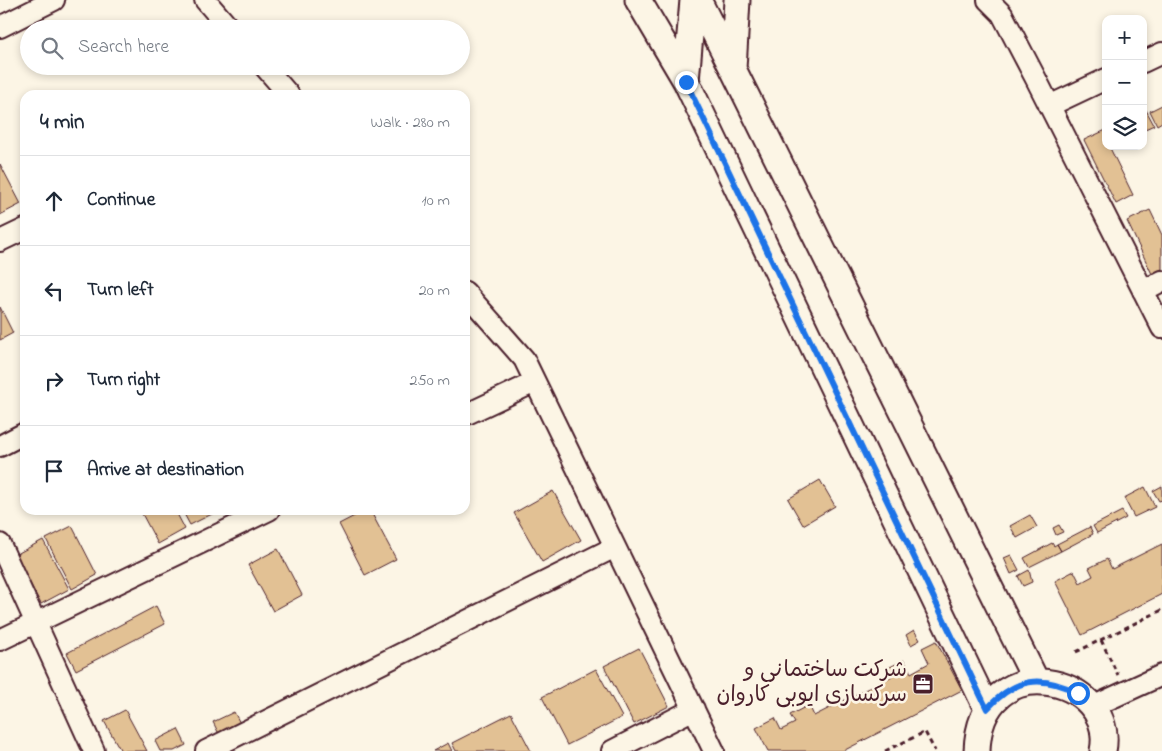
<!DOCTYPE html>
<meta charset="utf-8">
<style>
body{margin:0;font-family:"Indie Flower","Playpen Sans Arabic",sans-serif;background:#f2f2f3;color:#1f2937}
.controls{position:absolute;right:15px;top:15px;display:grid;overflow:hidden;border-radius:10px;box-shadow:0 2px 8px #0003}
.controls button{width:45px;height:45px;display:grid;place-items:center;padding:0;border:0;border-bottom:1px solid #e0e1e3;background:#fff;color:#1f2937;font:25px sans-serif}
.stop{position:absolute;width:15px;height:15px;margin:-11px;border:4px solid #1a73e8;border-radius:50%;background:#fff}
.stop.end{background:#1a73e8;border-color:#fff;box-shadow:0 1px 5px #0008}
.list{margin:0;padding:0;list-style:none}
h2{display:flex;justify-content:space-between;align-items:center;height:65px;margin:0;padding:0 20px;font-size:21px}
h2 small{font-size:16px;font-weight:400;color:#747a83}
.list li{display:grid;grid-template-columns:32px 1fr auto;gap:15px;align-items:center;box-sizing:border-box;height:90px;padding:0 20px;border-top:1px solid #e0e1e3}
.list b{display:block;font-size:19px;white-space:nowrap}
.list em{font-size:16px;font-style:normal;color:#747a83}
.icon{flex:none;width:28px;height:28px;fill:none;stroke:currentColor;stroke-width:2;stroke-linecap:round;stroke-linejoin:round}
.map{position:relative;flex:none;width:1162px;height:751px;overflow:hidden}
.search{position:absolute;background:#fff;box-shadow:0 2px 8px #0003;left:20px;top:20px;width:450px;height:55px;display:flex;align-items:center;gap:12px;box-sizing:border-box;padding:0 18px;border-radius:28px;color:#747a83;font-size:19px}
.panel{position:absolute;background:#fff;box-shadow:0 2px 8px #0003;left:20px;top:90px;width:450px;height:425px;border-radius:15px}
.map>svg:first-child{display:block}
.building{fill:#e2c194;stroke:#4a1f2b}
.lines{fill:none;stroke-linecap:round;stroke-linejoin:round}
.minor-casing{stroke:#4a1f2b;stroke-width:24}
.tertiary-casing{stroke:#4a1f2b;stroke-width:29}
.path{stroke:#4a1f2b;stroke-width:3;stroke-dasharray:5 4;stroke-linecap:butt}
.minor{stroke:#fcf5e5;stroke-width:20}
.tertiary{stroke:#fcf5e5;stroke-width:25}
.route{stroke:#1a73e8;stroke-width:6}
.labels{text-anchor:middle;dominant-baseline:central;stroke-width:5;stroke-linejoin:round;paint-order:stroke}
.poi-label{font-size:22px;fill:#4a1f2b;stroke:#fcf5e5;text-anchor:end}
</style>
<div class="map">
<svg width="1162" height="751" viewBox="0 0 1162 751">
<rect width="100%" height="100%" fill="#fcf5e5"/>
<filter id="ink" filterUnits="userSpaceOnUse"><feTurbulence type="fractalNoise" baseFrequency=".02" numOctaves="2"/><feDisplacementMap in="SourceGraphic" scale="10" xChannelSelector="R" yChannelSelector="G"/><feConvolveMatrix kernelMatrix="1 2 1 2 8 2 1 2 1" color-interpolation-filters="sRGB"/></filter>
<g filter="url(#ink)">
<path class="building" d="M1162 105V122L1157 125 1150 111Z
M1146 110 1154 125 1143 130V111Z
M1106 130V146H1109L1133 195 1116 204 1084 140Z
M0 164 21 204 0 215Z
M1150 210 1162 235V269L1152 274 1127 221Z
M0 307 13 333 0 340Z
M820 480 835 506 803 525 788 499Z
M1162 486V500L1159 501 1153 491Z
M1145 487 1155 507 1134 517 1124 498Z
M553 491 581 540 542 562 514 513Z
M140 510H175L185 529 158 544Z
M182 510H218V511L190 525Z
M366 510H370L396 559 365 575 339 524Z
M1122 511 1126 518 1097 533 1093 526Z
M1030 515 1037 527 1017 538 1010 526Z
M1059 525 1063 532 1056 535 1053 528Z
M72 526 97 575 72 589 46 539Z
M1090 527 1093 534 1061 551 1057 544Z
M43 540 69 589 41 604 15 555Z
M1052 543 1054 546 1057 544 1061 551 1029 567 1024 558Z
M1162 544V594L1082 635 1055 581 1074 571 1080 583 1093 576 1089 568 1107 559 1112 569Z
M278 549 302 595 273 611 248 565Z
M1011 555 1019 570 1011 574 1004 558Z
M1029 570 1032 582 1023 586 1018 576Z
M156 606 165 624 76 670 67 653Z
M914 630 920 640 911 645 906 635Z
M936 641 962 690 843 751H768L756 728 775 718 781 730 795 723 790 715 809 705 814 716 892 676 888 668 904 660 911 673 929 663 922 648Z
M639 648 669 706 634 724 604 666Z
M596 669 622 717 567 745 542 697Z
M125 710 147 751H121L104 721Z
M234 712 241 725 220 736 213 722Z
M511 713 531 751H456L452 743Z
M178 729 186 745 174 751H160L155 741Z
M448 743 452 751H433Z"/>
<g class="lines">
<g class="minor-casing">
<path id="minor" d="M205 0 230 29
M988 0 1002 14 1036 79 1162 328
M0 27 54 0
M1143 62 1162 53
M264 66 289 95
M1049 106 1106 79
M0 241 25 229
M1143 291 1162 281
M465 292 524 359 714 751
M465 415 535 382
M0 446 25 433
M0 544 94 751
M0 640 269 510
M1092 707 1162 675
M206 751 615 547
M612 751 694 709"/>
</g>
<g class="tertiary-casing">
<path id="tertiary" d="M638 0 686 81
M693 0 686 81 987 709
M698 0 733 69
M737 0 733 69 1036 681
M977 751C980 644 1118 675 1103 751"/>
</g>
<path class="path" d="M1101 640 1118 675
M1076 652 1162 610
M885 751 925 732 935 751"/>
<use href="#minor" class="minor"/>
<use href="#tertiary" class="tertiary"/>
</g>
</g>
<g class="lines" filter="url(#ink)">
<path class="route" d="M686 82 987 709C1015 678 1041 674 1078 693"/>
</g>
<defs>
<g id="office-square" transform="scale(1.125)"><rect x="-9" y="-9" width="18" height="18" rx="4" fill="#4a1f2b" stroke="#fcf5e5"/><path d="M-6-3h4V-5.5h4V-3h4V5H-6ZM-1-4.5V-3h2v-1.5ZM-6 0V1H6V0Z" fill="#fff"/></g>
</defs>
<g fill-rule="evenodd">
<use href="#office-square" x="923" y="684"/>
</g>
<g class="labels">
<g class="poi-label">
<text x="907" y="671">شرکت ساختمانی و<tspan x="907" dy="25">سرکسازی ایوبی کاروان</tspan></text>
</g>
</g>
</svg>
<div class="controls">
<button>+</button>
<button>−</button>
<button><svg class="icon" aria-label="layers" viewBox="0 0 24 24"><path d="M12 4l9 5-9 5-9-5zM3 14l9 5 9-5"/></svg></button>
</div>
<div class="stop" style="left:1078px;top:693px"></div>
<div class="stop end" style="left:686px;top:82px"></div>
<div class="search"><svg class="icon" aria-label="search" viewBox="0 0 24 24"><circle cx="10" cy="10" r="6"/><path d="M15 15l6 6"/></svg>Search here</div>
<section class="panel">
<h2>4 min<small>Walk · 280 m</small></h2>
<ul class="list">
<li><svg class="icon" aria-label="ahead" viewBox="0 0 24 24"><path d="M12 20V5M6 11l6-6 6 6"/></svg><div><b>Continue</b></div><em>10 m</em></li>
<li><svg class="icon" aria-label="left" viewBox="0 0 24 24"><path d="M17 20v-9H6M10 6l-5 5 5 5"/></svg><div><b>Turn left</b></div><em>20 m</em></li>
<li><svg class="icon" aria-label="right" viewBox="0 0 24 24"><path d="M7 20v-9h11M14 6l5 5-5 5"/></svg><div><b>Turn right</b></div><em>250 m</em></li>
<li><svg class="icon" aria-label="arrive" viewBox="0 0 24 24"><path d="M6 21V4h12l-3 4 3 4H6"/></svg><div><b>Arrive at destination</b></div></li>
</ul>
</section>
</div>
